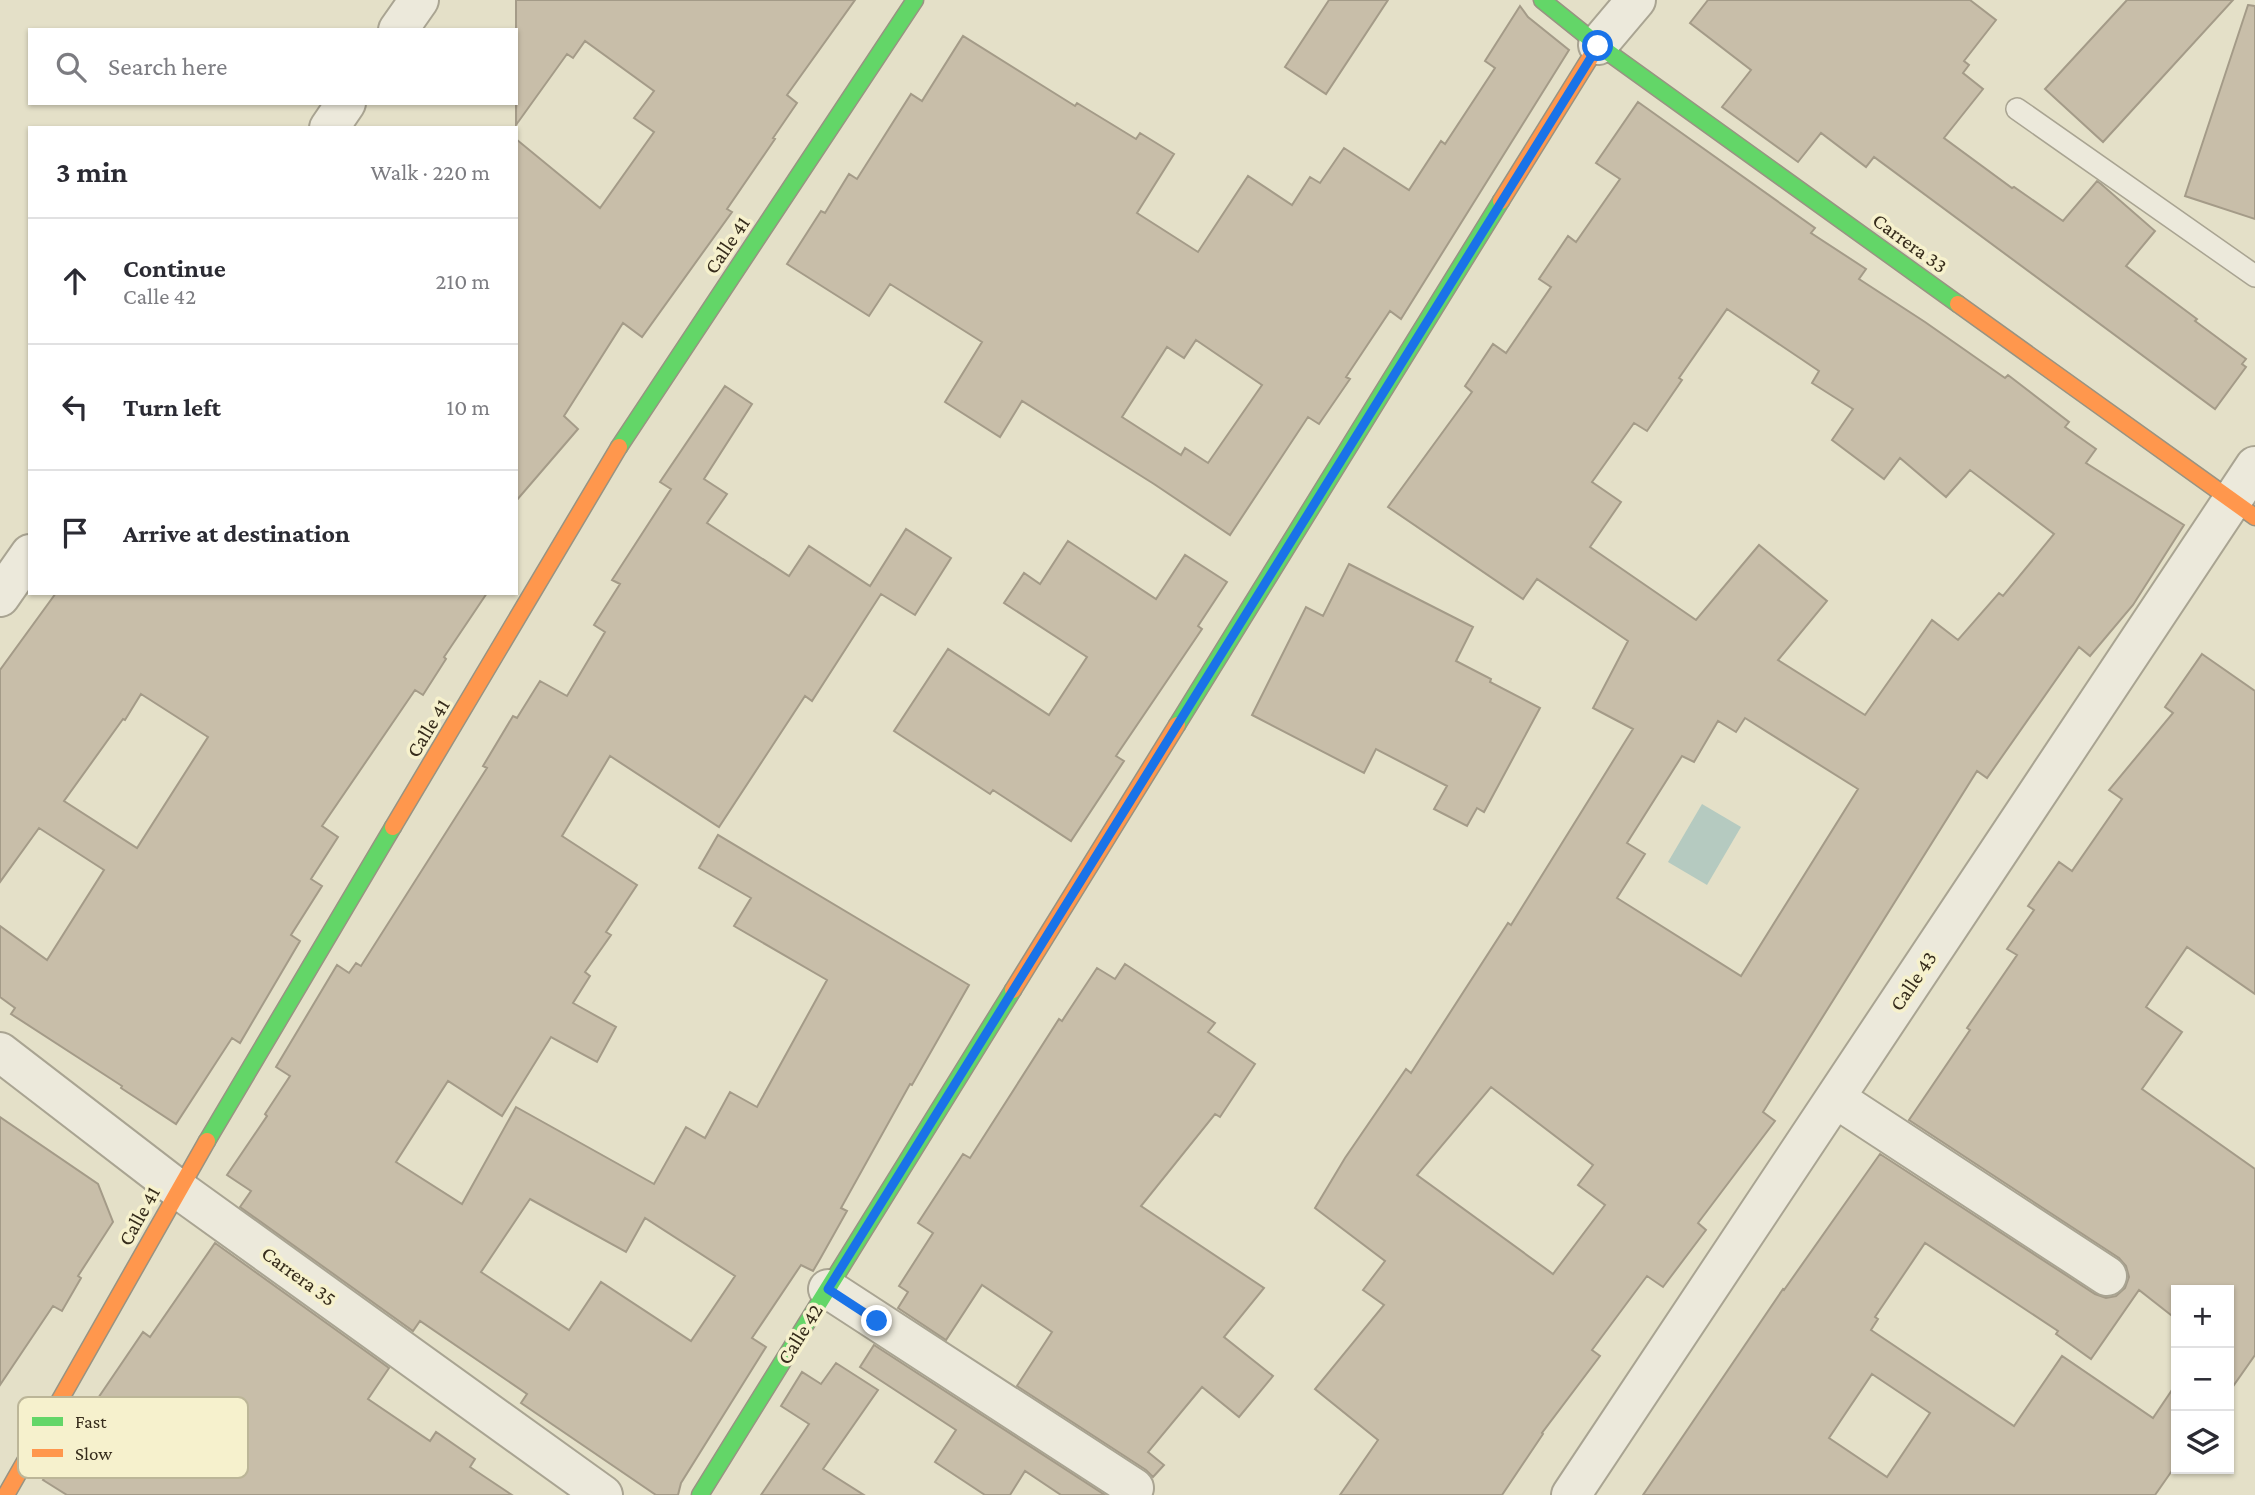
<!DOCTYPE html>
<meta charset="utf-8">
<style>
body{margin:0;font-family:"Crimson Pro",serif;background:#f7f7f7;color:#2b2b33}
.controls{position:absolute;right:21px;bottom:21px;display:grid;overflow:hidden;border-radius:0px;box-shadow:0 2px 5px #0004}
.controls button{width:63px;height:63px;display:grid;place-items:center;padding:0;border:0;border-bottom:2px solid #e1e1e2;background:#fff;color:#2b2b33;font:35px sans-serif}
.stop{position:absolute;width:21px;height:21px;margin:-16px;border:5px solid #1a73e8;border-radius:50%;background:#fff}
.stop.end{background:#1a73e8;border-color:#fff;box-shadow:0 2px 7px #0008}
.list{margin:0;padding:0;list-style:none}
h2{display:flex;justify-content:space-between;align-items:center;height:91px;margin:0;padding:0 28px;font-size:30px}
h2 small{font-size:23px;font-weight:400;color:#7c7c81}
.list li{display:grid;grid-template-columns:46px 1fr auto;gap:21px;align-items:center;box-sizing:border-box;height:126px;padding:0 28px;border-top:2px solid #e1e1e2}
.list b{display:block;font-size:26px;white-space:nowrap}
.list p{margin:0;font-size:23px;white-space:nowrap;color:#7c7c81}
.list em{font-size:23px;font-style:normal;color:#7c7c81}
.icon{flex:none;width:38px;height:38px;fill:none;stroke:currentColor;stroke-width:2;stroke-linecap:round;stroke-linejoin:round}
.map{position:relative;flex:none;width:2255px;height:1495px;overflow:hidden}
.search{position:absolute;background:#fff;box-shadow:0 2px 5px #0004;left:28px;top:28px;width:490px;height:77px;display:flex;align-items:center;gap:18px;box-sizing:border-box;padding:0 24px;border-radius:0px;color:#7c7c81;font-size:26px}
.panel{position:absolute;background:#fff;box-shadow:0 2px 5px #0004;left:28px;top:126px;width:490px;height:469px;border-radius:0px}
.map>svg:first-child{display:block}
.water{fill:#b5cac0}
.building{fill:#c8bea9;stroke:#a49b88;stroke-width:2;fill-rule:evenodd}
.lines{fill:none;stroke-linecap:round;stroke-linejoin:round}
.lane-casing{stroke:#a9a492;stroke-width:24}
.street-casing{stroke:#a9a492;stroke-width:42}
.fast-casing{stroke:#989382;stroke-width:19}
.slow-casing{stroke:#989382;stroke-width:19}
.lane{stroke:#ece9db;stroke-width:21}
.street{stroke:#ece9db;stroke-width:38}
.fast{stroke:#63d668;stroke-width:16}
.slow{stroke:#ff974d;stroke-width:16}
.route{stroke:#1a73e8;stroke-width:9}
.labels{text-anchor:middle;dominant-baseline:central;stroke-width:7;stroke-linejoin:round;paint-order:stroke}
.street-label{font-size:21px;fill:#362c1b;stroke:#f6f1cd}
.key{fill:#f6f1cd;stroke:#bcb698;stroke-width:2}
.key-label{font-size:19px;fill:#362c1b}
</style>
<div class="map">
<svg width="2255" height="1495" viewBox="0 0 2255 1495">
<rect width="100%" height="100%" fill="#e4e0c8"/>
<path class="water" d="M1702 804 1741 827 1707 885 1668 862Z"/>
<path class="building" d="M516 0H855L787 95 797 103 773 138 775 139 727 209 732 212 642 337 623 323 564 416 578 429 516 501V139L600 208 654 132 634 118 654 91 585 41 573 58 567 54 516 125Z
M1329 0H1388L1326 94 1285 67Z
M1708 0H1970L1996 20 1964 61 1969 65 1963 73 1983 89 1944 138 2012 188 2014 187 2063 221 2097 181 2101 184 2155 231 2126 266 2197 319 2195 321 2246 359 2242 364 2246 367 2215 409 1874 157 1866 167 1821 133 1798 162 1722 107 1751 70 1690 23Z
M2127 0H2233L2103 142 2045 89Z
M2248 5 2255 6V219L2185 196Z
M1520 6 1528 17 1569 50 1401 319 1390 311 1346 377 1350 379 1319 424 1308 417 1230 535 1154 484 1022 401 1000 437 945 402 982 342 890 284 869 316 787 264 821 211 825 213 849 174 857 179 911 94 922 101 963 36 1075 106 1077 103 1136 139 1140 133 1174 154 1137 213 1198 252 1248 176 1292 205 1310 177 1320 183 1344 148 1409 190 1441 141 1445 144 1495 68 1485 61ZM1196 340 1262 385 1208 463 1185 448 1181 455 1122 417 1167 347 1184 358Z
M1638 102 1815 228 1811 233 1866 269 1859 279 1925 322 2005 378 2008 375 2069 422 2065 427 2096 449 2086 463 2184 525 2133 605 2090 656 2079 647 1987 778 1977 771 1763 1112 1775 1121 1698 1223 1706 1230 1663 1287 1647 1276 1592 1350 1600 1356 1542 1433 1543 1434 1502 1495H1340L1378 1440 1315 1389 1384 1305 1363 1290 1385 1261 1315 1208 1345 1158 1406 1069 1411 1073 1508 923 1511 925 1633 729 1593 708 1628 641 1537 579 1523 599 1388 507 1472 392 1465 386 1493 344 1506 353 1551 287 1539 279 1568 236 1576 242 1620 179 1596 163ZM1727 309 1819 371 1812 383 1853 409 1832 440 1884 479 1900 458 1946 497 1970 470 2054 534 2003 596 1999 593 1958 640 1932 620 1865 715 1778 660 1827 601 1759 545 1696 620 1590 547 1621 502 1592 482 1634 423 1647 431 1682 380 1679 378ZM1745 718 1858 789 1741 976 1617 898 1645 854 1627 843 1682 756 1694 762 1718 721 1736 732ZM1491 1087 1593 1165 1578 1185 1605 1205 1553 1274 1417 1175Z
M725 386 752 404 704 479 727 494 707 523 789 576 809 546 870 586 906 529 951 558 915 615 881 594 812 701 805 696 719 827 610 756 562 836 637 885 606 932 611 935 585 972 590 976 573 1003 616 1027 597 1062 551 1037 502 1116 448 1081 396 1162 462 1204 516 1107 654 1184 686 1127 705 1138 730 1092 757 1107 827 980 734 926 751 898 699 868 718 835 969 985 912 1085 910 1084 841 1208 847 1211 820 1259 813 1271 801 1265 752 1338 766 1347 681 1483 678 1495H656L521 1403 527 1394 420 1321 413 1331 240 1207 251 1191 227 1175 267 1116 265 1114 290 1076 276 1067 337 965 349 973 356 963 361 966 487 768 483 766 513 716 517 718 540 681 567 696 605 632 594 625 620 584 612 580 671 489 660 482ZM530 1199 626 1252 645 1218 735 1276 691 1341 601 1282 569 1330 481 1272Z
M1068 541 1156 599 1185 555 1227 582 1198 626 1202 629 1116 756 1124 761 1071 841 993 790 990 794 894 731 948 649 1049 715 1087 657 1004 603 1024 573 1040 584Z
M1349 564 1473 627 1456 661 1491 679 1490 682 1540 708 1484 812 1477 808 1467 826 1434 809 1447 786 1376 749 1364 773 1252 715 1306 607 1323 616Z
M56 593H487L444 657 446 659 423 695 415 690 322 826 338 837 311 879 322 886 291 935 300 941 240 1043 232 1038 176 1124 121 1088 122 1086 11 1014 15 1008 0 997V926L47 960 104 870 39 828 0 882V670ZM141 694 208 737 137 848 64 801 123 719 125 720Z
M2202 654 2255 691V994L2187 947 2146 1007 2182 1032 2142 1089 2255 1169V1355L2229 1392V1290H2176V1319L2139 1290 2091 1359 2056 1334 2058 1331 1925 1243 1875 1317 1878 1319 1871 1330 2014 1426 2062 1356 2153 1418 2176 1384V1465L2155 1495H1643L1783 1289 1784 1290 1880 1154 2095 1294 2106 1298 2116 1296 2125 1288 2129 1277 2126 1266 2119 1258 1909 1120 1970 1030 1967 1028 2017 955 2007 949 2034 910 2028 906 2059 862 2072 871 2122 799 2109 790 2173 713 2165 707ZM1872 1374 1930 1413 1887 1477 1829 1438Z
M1125 964 1215 1023 1208 1032 1255 1064 1220 1117 1215 1114 1141 1206 1264 1288 1224 1337 1273 1376 1239 1417 1202 1387 1148 1452 1164 1465 1153 1477 1146 1470 1017 1386 1052 1332 982 1285 946 1340 898 1308 908 1292 899 1286 933 1233 918 1223 963 1154 970 1158 1059 1019 1062 1021 1097 968 1115 979Z
M0 1117 98 1184 113 1222 78 1276 81 1278 62 1311 53 1306 0 1385Z
M215 1243 389 1368 368 1399 430 1441 436 1432 475 1459 470 1467 512 1495H67L43 1480 92 1403 94 1404 143 1332 150 1337Z
M874 1345 1105 1495H1061L1025 1471 1010 1495H985L935 1462 956 1430 860 1367Z
M836 1363 878 1390 823 1469 864 1495H761L809 1424 781 1406 802 1372 821 1384Z"/>
<g class="lines">
<g class="lane-casing">
<path id="lane" d="M2017 109 2255 276"/>
</g>
<g class="street-casing">
<path id="street" d="M398 30 419 0
M1598 45 1636 0
M329 128 346 103
M0 597 30 554
M0 1052 178 1189 603 1495
M1835 1098 2107 1276
M828 1289 1134 1488
M1571 1495 2255 466"/>
</g>
<g class="fast-casing">
<path id="fast" d="M1542 0 1598 45 1958 304
M619 447 915 0
M1177 725 1501 201
M207 1141 393 827
M700 1495 1013 990"/>
</g>
<g class="slow-casing">
<path id="slow" d="M1501 201 1598 45
M1958 304 2255 517
M393 827 619 447
M1013 990 1177 725
M6 1495 207 1141"/>
</g>
<use href="#lane" class="lane"/>
<use href="#street" class="street"/>
<use href="#fast" class="fast"/>
<use href="#slow" class="slow"/>
</g>
<g class="lines">
<path class="route" d="M877 1321 828 1289 1598 46"/>
</g>
<g class="labels">
<g class="street-label">
<text transform="translate(1910 243) rotate(36)">Carrera 33</text>
<text transform="translate(727 245) rotate(-56)">Calle 41</text>
<text transform="translate(428 728) rotate(-59)">Calle 41</text>
<text transform="translate(1913 981) rotate(-56)">Calle 43</text>
<text transform="translate(139 1216) rotate(-61)">Calle 41</text>
<text transform="translate(299 1276) rotate(36)">Carrera 35</text>
<text transform="translate(800 1334) rotate(-58)">Calle 42</text>
</g>
</g>
<rect x="18" y="1397" width="230" height="81" rx="10" class="key"/>
<rect x="32" y="1417" width="31" height="9" fill="#63d668"/>
<rect x="32" y="1449" width="31" height="8" fill="#ff974d"/>
<g class="key-label">
<text x="75" y="1428">Fast</text>
<text x="75" y="1460">Slow</text>
</g>
</svg>
<div class="controls">
<button>+</button>
<button>−</button>
<button><svg class="icon" aria-label="layers" viewBox="0 0 24 24"><path d="M12 4l9 5-9 5-9-5zM3 14l9 5 9-5"/></svg></button>
</div>
<div class="stop" style="left:1598px;top:46px"></div>
<div class="stop end" style="left:877px;top:1321px"></div>
<div class="search"><svg class="icon" aria-label="search" viewBox="0 0 24 24"><circle cx="10" cy="10" r="6"/><path d="M15 15l6 6"/></svg>Search here</div>
<section class="panel">
<h2>3 min<small>Walk · 220 m</small></h2>
<ul class="list">
<li><svg class="icon" aria-label="ahead" viewBox="0 0 24 24"><path d="M12 20V5M6 11l6-6 6 6"/></svg><div><b>Continue</b><p>Calle 42</p></div><em>210 m</em></li>
<li><svg class="icon" aria-label="left" viewBox="0 0 24 24"><path d="M17 20v-9H6M10 6l-5 5 5 5"/></svg><div><b>Turn left</b></div><em>10 m</em></li>
<li><svg class="icon" aria-label="arrive" viewBox="0 0 24 24"><path d="M6 21V4h12l-3 4 3 4H6"/></svg><div><b>Arrive at destination</b></div></li>
</ul>
</section>
</div>
